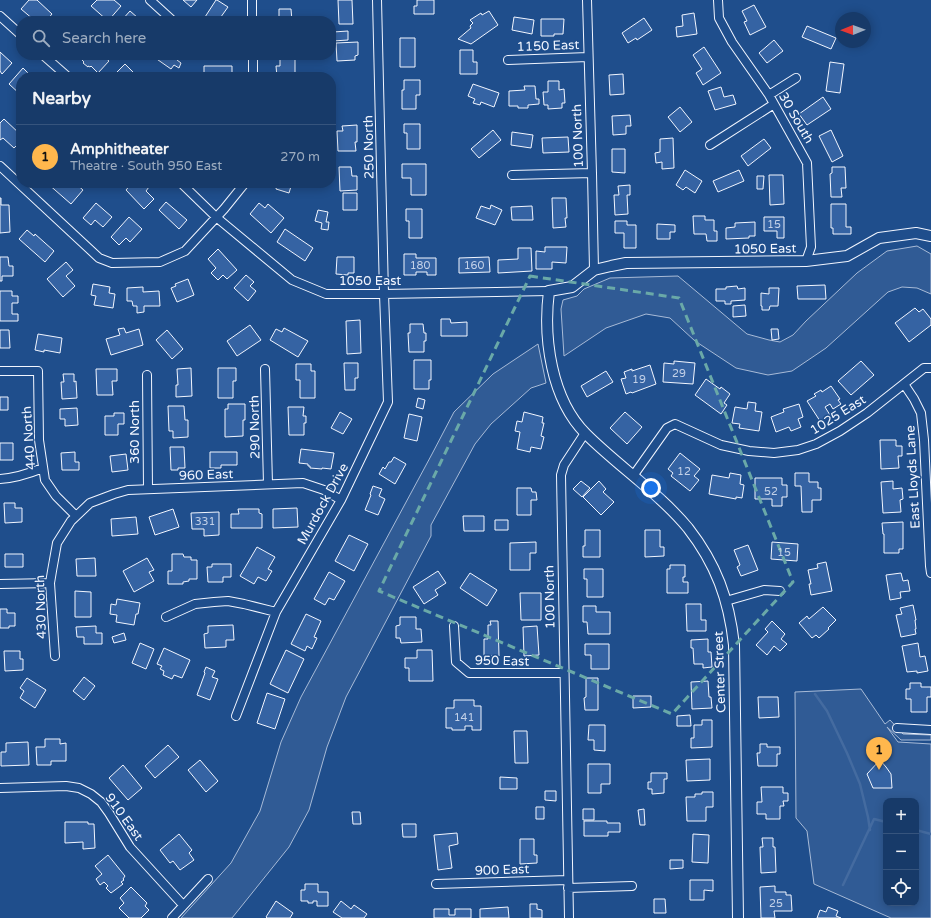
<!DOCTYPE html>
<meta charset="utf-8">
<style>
body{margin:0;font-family:"Varela Round",sans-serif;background:#244571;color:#f1f3f6}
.controls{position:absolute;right:12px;bottom:12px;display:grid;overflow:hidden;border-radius:8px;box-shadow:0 2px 10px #0003}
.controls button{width:36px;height:36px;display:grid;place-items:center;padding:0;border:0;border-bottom:1px solid #36547d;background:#173a69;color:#f1f3f6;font:20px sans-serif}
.compass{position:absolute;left:835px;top:12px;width:36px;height:36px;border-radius:50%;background:#173a69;box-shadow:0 2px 10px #0003;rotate:269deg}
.you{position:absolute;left:651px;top:488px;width:14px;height:14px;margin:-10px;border:3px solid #fff;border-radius:50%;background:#1a73e8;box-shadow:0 0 0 6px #1a73e833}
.badge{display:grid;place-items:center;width:26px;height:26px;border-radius:50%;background:#ffb74d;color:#111;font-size:13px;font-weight:700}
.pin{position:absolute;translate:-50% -33px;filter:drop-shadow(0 1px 2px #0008)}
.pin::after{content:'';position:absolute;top:21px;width:14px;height:12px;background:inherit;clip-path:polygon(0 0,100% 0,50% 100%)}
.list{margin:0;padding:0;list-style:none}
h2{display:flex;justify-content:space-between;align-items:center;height:52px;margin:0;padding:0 16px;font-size:17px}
h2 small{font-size:13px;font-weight:400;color:#9eadc0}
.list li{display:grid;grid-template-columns:26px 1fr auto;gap:12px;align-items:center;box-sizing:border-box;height:64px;padding:0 16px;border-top:1px solid #36547d}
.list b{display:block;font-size:15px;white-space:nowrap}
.list p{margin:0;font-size:13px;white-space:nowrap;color:#9eadc0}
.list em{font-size:13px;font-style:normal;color:#9eadc0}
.icon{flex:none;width:22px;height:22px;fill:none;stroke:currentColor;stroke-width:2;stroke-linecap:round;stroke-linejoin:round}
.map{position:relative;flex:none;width:931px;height:918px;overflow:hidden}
.search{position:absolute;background:#173a69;box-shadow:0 2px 10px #0003;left:16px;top:16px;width:320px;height:44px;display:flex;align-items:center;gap:10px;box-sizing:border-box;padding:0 14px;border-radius:16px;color:#9eadc0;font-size:15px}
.panel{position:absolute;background:#173a69;box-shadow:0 2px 10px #0003;left:16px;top:72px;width:320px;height:116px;border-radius:16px}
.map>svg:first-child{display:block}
.built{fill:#305b95;stroke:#a8bbd7;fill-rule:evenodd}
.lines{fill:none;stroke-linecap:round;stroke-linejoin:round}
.stream{stroke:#446ba0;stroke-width:2.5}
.building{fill:#3563a3;stroke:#f2f6ff}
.minor-casing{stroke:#f2f6ff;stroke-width:10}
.tertiary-casing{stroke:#f2f6ff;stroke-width:12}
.minor{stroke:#1f4e8c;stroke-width:8}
.tertiary{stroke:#1f4e8c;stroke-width:10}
.marked{fill:none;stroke:#6aa9a8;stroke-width:3;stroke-dasharray:8 5;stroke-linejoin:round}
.labels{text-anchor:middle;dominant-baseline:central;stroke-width:3;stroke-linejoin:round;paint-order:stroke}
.number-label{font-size:11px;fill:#c3d1e8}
.street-label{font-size:13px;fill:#f2f6ff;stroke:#1f4e8c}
</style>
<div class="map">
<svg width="931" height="918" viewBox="0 0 931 918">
<rect width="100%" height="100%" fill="#1f4e8c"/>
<path class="built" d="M917 246 931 254V294L917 288 902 287 888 292 826 348 792 371 768 375 736 368 695 341 670 318 646 314 606 328 564 356 561 309 563 300 577 296 584 289 610 278 678 276 747 334 769 340 780 342 793 335 806 321 857 273 887 251Z
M538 344 546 383 531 388 491 424 475 444 431 525V536L346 697 327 747 309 810 289 847 232 918H181L231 863 260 811 281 742 301 697 432 454 454 412 493 374Z
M861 689 885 724 890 720 903 734 931 735V740H901L887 727 898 742 931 744V918H891L814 884 807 831 796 818 795 692ZM886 801H916V903H886Z"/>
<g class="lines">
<path class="stream" d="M815 694 827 711 847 753 860 784 868 817 870 830
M916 830 931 834
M843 885 874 819 886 822"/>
</g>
<path class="building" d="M29 0H37L52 14 46 21H38L35 19 34 20 21 9Z
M97 0H114L121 6 108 21 91 6Z
M183 0H197L191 7Z
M216 0H217L228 7 218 21H212L205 17Z
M338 0H352L353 24H339Z
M417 0H434V14H414V6H417Z
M754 5 766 27 750 35 744 22 747 21 742 11Z
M279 9H291L292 21H279Z
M130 11 138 18 137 19 139 21H121Z
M489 11 498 25 471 44 458 39 471 28 470 26 473 23 470 20 481 13 482 15Z
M694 13 697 34 677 37 676 27 683 26 682 15Z
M514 17 534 20 532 34 512 30Z
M644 18 652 30 637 40 636 38 628 43 622 33Z
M541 19H564L563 34H554V36H541Z
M807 26 836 38 831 49 802 37Z
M348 31V40L333 41V32Z
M400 38H415V67H400Z
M774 40 783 51 767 63 759 53Z
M358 42V55L355 56V60L337 61 336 43Z
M704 47 721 73 703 85 696 73 702 69 693 55Z
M460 50H473V62H477V74H460Z
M0 52 12 63 2 74 0 71Z
M86 55H102L109 61 98 73 91 66 90 67 88 66V67L83 63 84 62 82 60Z
M151 55H179V56L177 60 181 63 179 68 174 65 171 69Z
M277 55H295V77H277L276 66H280V57H277Z
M830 62 844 64 840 93 826 91Z
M125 64 134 73 131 77H123L117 72Z
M204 66H232V77H204Z
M23 68 31 76 30 77H21V95L9 84Z
M623 74 624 94 610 95 609 75Z
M404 80H420V95H416V109H402V90H404Z
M548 81H559V90L564 89 565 103H562V108L548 109V105H544L543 92H548Z
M473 84 499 93 494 107 481 102 480 105 473 103 475 99 468 96Z
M524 86H535L536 99H539V104L528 105V108H518V106H509V91L525 90Z
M721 87 724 97 733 95 736 104 715 110 708 91Z
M823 97 831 109 807 125 799 114Z
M680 107 692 122 680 132 668 117Z
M630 115 631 126H626V134L613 135 612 116Z
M4 119 21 135V141L14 148 3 138 0 140V123Z
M404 124H420V149H407V133H404Z
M357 125V142H355L356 151H338L337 131H343L342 126Z
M493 130 501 140 479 158 471 149Z
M831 130 843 156 832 162 819 136Z
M512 132 533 135 531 148 511 145Z
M568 137 569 152 543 153 542 138Z
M673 138 674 168 662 169V162L656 163 655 153 660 152V139Z
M764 139 771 148 748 166 741 156Z
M612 149H625V173L612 172Z
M402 164H426V195H411V178H402Z
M339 167H351L352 176H357V190L340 191Z
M832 167H845L846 188H841L842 197H831L830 174 832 173Z
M685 170 702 181 695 193 686 187 683 190 676 185Z
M739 170 744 181 718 192 713 181Z
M769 175H783L784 204 770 205Z
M757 176H764L763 189H757Z
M47 183H75L83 190 71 204Z
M132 183H145L149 187 146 191 154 199 144 209 126 190Z
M277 183H292L289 193 276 189Z
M630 185V195H627L628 214 615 215 614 195H619L618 186Z
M343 193H357V210H343Z
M0 198H1V205H9L10 232 0 233Z
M552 198H566L567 218H565L566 227 553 228Z
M166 202 187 220 179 229 159 210Z
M96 203 112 217 103 227 95 220 91 225 83 218Z
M259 203 265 208 268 204 284 218 271 233 250 214Z
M831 204H846V227H851V234H833V228H831Z
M491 205 502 210 495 225 476 218 481 206 490 209Z
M532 206 533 220H512L511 207Z
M406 209H422V238H409V221H406Z
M318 210 328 212 326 222H329L328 230 321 229 322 223 315 221Z
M693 216H705V220H714V231H717V241H707L706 234H694Z
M129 217 142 229 130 242 126 238 119 245 111 237Z
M764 217H784V238H777V231H764Z
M615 221H627V225H636V248H624V233H615Z
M755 222V236H749V238L726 239V228L735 227V223Z
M657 224 675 225V232H670V239H657Z
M285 229 313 248 305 261 277 242Z
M27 230 34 236 35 234 54 251 45 262 19 239Z
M545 247H567L566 263 552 262V269H536V251L545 252Z
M518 248H531L532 271 498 273V260L518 259Z
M218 249 237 270 227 279 223 275 218 280 211 273 216 268 208 259Z
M404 254H416V258H436V275H427V272H416V275H404Z
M0 257H8L9 266H13V276H2V281H0Z
M337 257H354V273H348V275L336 274Z
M489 257 490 272 459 273V258Z
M66 262 73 270 66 276 75 286 63 297 47 279Z
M246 275 254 282 250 286 256 291 248 301 234 288Z
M188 279 194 295 177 302 171 288 176 286 175 284Z
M93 284 110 287 109 293 115 294 113 308 94 305 96 296 91 295Z
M825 285 826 299H798L797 286Z
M737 286 738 289 745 288V300L731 301V304H725V301H716V289H726V287Z
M143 287V292L159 291 160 306H144V312L137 313V306H133L132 301H127V288Z
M769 288H779L778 306H770L769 310H762V306H761V293L769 294Z
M0 291H12V296H18V303H12V314H18V321H0Z
M745 305 746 316 733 317V306Z
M915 308 919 312 923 309 931 319V325L909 342 895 323Z
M441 319H450L451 323 467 322V336H441Z
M360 320 361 353 347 354 346 321Z
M410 324H423L424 333H426V341H424V352H409L408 333H410Z
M250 325 261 340 237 356 227 341Z
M124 328 126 333 139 329 143 345 111 355 106 339 120 335 118 329Z
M284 328 308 341 298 357 270 340 276 329 282 332Z
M771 329H778L779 339 772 340Z
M0 330H9L10 348H0Z
M167 330 183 349 172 359 156 340Z
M38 334 62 338 60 353 44 350V352L35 350Z
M414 360H431V380H429V389H414Z
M674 361 695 363 693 384 663 382 664 363 674 364Z
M861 361 874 375 851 395 838 381Z
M344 363H358V378H355V390H345Z
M296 364H311V371H315V398H300V380H296Z
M650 365 656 384 632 393 631 392 626 394 621 379 626 378 624 372 632 369V371Z
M191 368 192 396 176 397V385H178L177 369Z
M218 368H236V381H233V398H218Z
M96 369H117V381H112L113 395H97Z
M606 371 613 382 587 397 581 386Z
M63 374H74V382L76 381 77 398 62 399 61 382H64Z
M706 379 720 389 721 387 730 394 724 403 727 405 721 414 695 395Z
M831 386 840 399 838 400 841 404 833 409 830 404 825 407 830 415 820 421 807 401 816 396 814 394 821 390 822 392Z
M0 397H8V410H0Z
M418 398 425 400 423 409 416 407Z
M748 402 756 403 755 411 762 412 759 431 739 428 740 424 732 423 735 407 747 409Z
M228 404H245V420H243V436L225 437V409H228Z
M799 404 803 417 798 419 801 427 791 431 789 427 776 432 771 417 784 412 783 409Z
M168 406H184L185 420H188V437L173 438V431H169Z
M288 407H304L303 416H306V423H304V435H289Z
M77 408 78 425 65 426V419H60V409Z
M340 412 352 419 343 434 331 428Z
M524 412 543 417 542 423H544L541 436 544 437 541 449 531 447 530 452 517 449 520 432 515 431 517 421 522 422Z
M625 412 642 427 627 444 610 428Z
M114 413H124V424H118V435H105V416H114Z
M409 414 422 417 417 441 404 438Z
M880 440H896V446H902V456H898L899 468 881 469Z
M0 443H13V460H0Z
M170 447H184L185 468H178V470H171Z
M301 449 334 453 331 469 322 468V469L310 468V466H308V464L299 463Z
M75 452V462H79V470H62L61 453Z
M210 452H237V465H221V468H210Z
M680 453 700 469 694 476 699 480 690 491 671 476 673 473 668 469Z
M126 454 128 470 112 472 110 456Z
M394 457 406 464 395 484 379 474 383 467 385 469 389 462H391Z
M730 473 741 475 740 484 744 485 742 498 736 497V499L709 494 712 475 729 478Z
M795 473H809V482H818V488H821V500H812V512H802L801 486H795Z
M755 478H782V485H787V497H782V506H772V499H755Z
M581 481 590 488 582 497 573 489Z
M599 481 606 489 603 492 614 502 601 515 583 497Z
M893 481V489L902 488 903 499 900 500 901 512 883 513 881 482Z
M373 486 382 489 379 496 385 499 378 515 365 510 371 495 370 494Z
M517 488H531L532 492H536L537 500H531V515H517Z
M4 503H15V508H22V522L5 523Z
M297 508 298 527 273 528V509Z
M173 509 179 527 155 535 149 517Z
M238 509H259V513L262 514V528H231V514H239Z
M219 512V535L204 536V529H192L191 513Z
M463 516H484V531H464Z
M136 517 138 534 112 536 111 519Z
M495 520H508V530H495Z
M903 522V549H899V553H884V534H883L882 523Z
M585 530H600V557H583V546H585Z
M645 530H660V547H664V556L645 557Z
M349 535 368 544 354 571 335 561Z
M536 542V553H530V570H510V543Z
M772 542 798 544 797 561 771 559Z
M748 545 758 570 741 576 737 567 740 565 734 550Z
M257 547 275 557 268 569 272 571 266 581 258 577 254 584 240 576Z
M5 554H23V567H5Z
M172 554H183L184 557H191V560H197V579H189V581L183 582V584H168V571H172Z
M95 558 96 576H77L76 559Z
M147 558 154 570 149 572 154 581 134 592 123 571Z
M826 562 832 591 811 595 809 584H811L808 570 818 568 817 564Z
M212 564H231V577H223V582H208L207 567H212Z
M670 565H685V577H683V582H688V593H667V569H670Z
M584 569H603V597H587V579H584Z
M438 571 446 583 435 590 438 595 424 604 413 587Z
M329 572 345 581 334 600 329 598 325 605 314 599Z
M470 573 497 590 487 606 460 588Z
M901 573 903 581 908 580 910 591 900 592 901 598 890 600 886 575Z
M75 591 91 592V617H75Z
M520 593H541V620H521Z
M117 599 140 603 138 614H136L134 625 116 622 117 615 110 614 111 604 116 605Z
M686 604H701V620H706V631H687Z
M913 605 916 620H915L916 629H915L916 634 901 637 896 615 902 614 900 608Z
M583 606H596V612H610V634H588L587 622H583Z
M823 607 836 620 828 628 829 629 819 638 816 635 812 638 799 623 807 616 809 619Z
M0 609H7V613H15V626H9V628H0Z
M306 614 321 621 314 637 317 638 312 649 307 646 305 651 291 644Z
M400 617H416V629H421L422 642 401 643 400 638H396V626L400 625Z
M490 621H498L499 656H484V639H488V625H491Z
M772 621 785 634 781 639 787 644 780 651 774 646 767 655 756 645 768 632 765 629Z
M233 625 234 640H226V647L205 648 204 634 208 633V626Z
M96 626V633H102V644H84V637H77L76 627Z
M537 626 539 655 524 656 523 627Z
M124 633 126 640 114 643 112 637Z
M708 639V652H711L712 667 703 668V664H694L693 648H691V640Z
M140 643 154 649 146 669 132 663Z
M918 643 920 657 925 656 928 671 917 673V671L907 672 902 646Z
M585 644H609V669H591V655H585Z
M164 648 190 660 182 678 174 675 172 679 163 675 164 671 160 669 162 666 157 664Z
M286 650 304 659 288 693 270 684Z
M417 650H432L433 681H409V668H405V658H417Z
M4 651H20V659H23V670L5 671Z
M206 667 215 671 212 677 218 679 210 700 197 695 205 673 204 672Z
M84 677 95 686 84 700 73 691Z
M27 678 46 690 35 708 20 698 24 691 20 688Z
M586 678H598V710H585L584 698 586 697Z
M708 681 709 697H711L712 708 692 709 691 682Z
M910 683H921V687H931V697H927V712H911V699H906V689H910Z
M267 693 285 699 275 729 257 723Z
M633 696H651V707L633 708Z
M758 697H778L779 717 759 718Z
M454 700H474V706H481V730H472V726H465V730H452V728H446V708H454Z
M690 715 691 726H677V716Z
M702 720H712V747L691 748V738H694V725H702Z
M589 725H605V751L594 750V740H588Z
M514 731H527L528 763H515Z
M45 739H60V744L66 743V761H51V765H37L36 747H45Z
M28 742 29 765 1 766V752H6V743Z
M760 744H767V747H780V754H777V766H758L757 753H760Z
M168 745 179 757 155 778 145 766Z
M710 759V780L687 781 686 760Z
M200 760 218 781 206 792 188 770Z
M880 760 886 767 891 774 892 788H873L867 774Z
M588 764H610V784H601V793H588Z
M123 765 142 788 128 800 109 778Z
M651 773H667V779H664V793L652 794V789H648V782H651Z
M500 777 517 778V789H500Z
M761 787H783V793H788V801H783L784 806H780V819H766V814H757V802H762Z
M545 791H556V801L545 800Z
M702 792H713V807H706V821H687L686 797H695V794H702Z
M536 807H544V819H536Z
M583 809H594V820H583Z
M644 809 645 825H640L638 810Z
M352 812H360L361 824H353Z
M584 821H607V823H620V832H608V836H584Z
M65 822H88V824H94L95 848 83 849V842L65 843Z
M402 824H416V837H403Z
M457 833 458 844 449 846 452 868 438 870 434 835Z
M179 834 192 850 189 853 194 860 180 870 173 861 170 863 160 850Z
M693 834 709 835 708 863 692 862Z
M762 838H773V847H775L776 872 761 873 760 847H763Z
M520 839H534V855H537V863L520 864Z
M108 855 125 876 123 879 124 880 121 882 123 884 111 893 106 888 108 886 104 882 100 885 96 879 102 874 95 866Z
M670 860H683V868L670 869Z
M690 880H713V891L704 890V900H690Z
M305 884H318V892H328V906H317V901H313V903H308V901H301V890H305Z
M775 886V892H786V895H791L792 911H774L775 918H761L760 887Z
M131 887 147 903 145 906 149 910 141 918H129L119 908 124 903 120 898Z
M654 899H665L666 913H654Z
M276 901 293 913 290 918H267L266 917Z
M341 901 351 909 354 905 367 914 364 918H342L333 912Z
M530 904H537V909L542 910V918H530Z
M508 907 509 918H480V909Z
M828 907 838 911 836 916 841 918H817L820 910 826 912Z
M434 909H449V915H455V909H471V918H434Z"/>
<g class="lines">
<g class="minor-casing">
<path id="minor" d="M150 0 173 21
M252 0V21
M587 0 592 173 594 270
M718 0 719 18 732 42 769 95 807 163 811 247 806 261
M0 16 21 35
M43 55 68 77
M253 55V77
M508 60 588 57
M769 95 796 78
M710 145 774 104
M0 166 99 258 112 263 160 262 185 251 224 209 245 183
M512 175 592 173
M181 183 216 217 292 280 326 294H384L549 291
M265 369 268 484
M0 371H38L39 440 45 480 56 496 76 516
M147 375 148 489
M904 384 914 399 921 413 924 440 930 566 931 573
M633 476 667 428 675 424 721 445 749 451 774 453 798 450 816 444 840 431 867 413 924 368H931
M0 479C16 478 28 474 43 468
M0 584 50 583
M726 601 764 590 780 591
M166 617 195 604 214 602 228 601 244 604 276 612
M454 626 456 662 469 673H564
M55 656 50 583 52 571 57 543 71 521 90 503 114 494 128 490 303 483 324 490 341 500
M236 716 276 612 341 500 388 402 384 294 377 0
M897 728 931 730
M0 788 66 786 79 788 91 794 101 802 109 813 130 847 183 905
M436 884 568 880
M568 888 632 886
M172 918 208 879
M569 918 561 475 564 465 585 433"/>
</g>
<g class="tertiary-casing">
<path id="tertiary" d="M738 918 734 645C729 599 716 564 688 528 659 493 618 466 586 434 551 399 543 338 549 291L572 287 594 270 611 266 626 263 806 261 847 256 879 238 916 233 931 236"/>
</g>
<use href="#minor" class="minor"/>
<use href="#tertiary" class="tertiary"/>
</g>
<path class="marked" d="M530 276 679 298 793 582 672 714 379 591Z"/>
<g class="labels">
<g class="number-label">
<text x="774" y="224">15</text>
<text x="420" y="265">180</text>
<text x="474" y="265">160</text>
<text x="679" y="373">29</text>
<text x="639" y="379">19</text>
<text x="684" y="471">12</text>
<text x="771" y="491">52</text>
<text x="205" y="521">331</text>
<text x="784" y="552">15</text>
<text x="464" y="717">141</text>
<text x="776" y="903">25</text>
</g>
<g class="street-label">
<text transform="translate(548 46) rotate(-2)">1150 East</text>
<text transform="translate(796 118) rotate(60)">30 South</text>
<text transform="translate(578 136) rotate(-92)">100 North</text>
<text transform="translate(369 147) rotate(-91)">250 North</text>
<text transform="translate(765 249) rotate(-1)">1050 East</text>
<text x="370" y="281">1050 East</text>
<text transform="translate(838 415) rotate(-32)">1025 East</text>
<text transform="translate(255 427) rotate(-91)">290 North</text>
<text transform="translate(135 432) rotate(-90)">360 North</text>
<text transform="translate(29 438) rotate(-94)">440 North</text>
<text transform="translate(206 475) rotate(-2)">960 East</text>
<text transform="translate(913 477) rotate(-93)">East Lloyds Lane</text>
<text transform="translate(323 504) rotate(-61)">Murdock Drive</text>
<text transform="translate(550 597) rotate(-91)">100 North</text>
<text transform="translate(41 607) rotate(-92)">430 North</text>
<text transform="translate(502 661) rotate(1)">950 East</text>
<text transform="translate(720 672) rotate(-92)">Center Street</text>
<text transform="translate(124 817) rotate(54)">910 East</text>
<text transform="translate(502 870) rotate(-2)">900 East</text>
</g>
</g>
</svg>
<div class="controls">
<button>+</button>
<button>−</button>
<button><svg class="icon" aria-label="locate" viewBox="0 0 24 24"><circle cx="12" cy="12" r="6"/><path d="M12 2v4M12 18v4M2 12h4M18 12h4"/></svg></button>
</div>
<svg class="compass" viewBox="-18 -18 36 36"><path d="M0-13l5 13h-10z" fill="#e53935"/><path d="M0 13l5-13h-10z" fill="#9eadc0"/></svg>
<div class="you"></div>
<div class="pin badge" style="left:879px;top:770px">1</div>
<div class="search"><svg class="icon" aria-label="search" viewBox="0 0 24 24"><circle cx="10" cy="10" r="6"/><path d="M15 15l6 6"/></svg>Search here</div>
<section class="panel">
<h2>Nearby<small></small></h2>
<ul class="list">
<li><span class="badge">1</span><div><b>Amphitheater</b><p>Theatre · South 950 East</p></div><em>270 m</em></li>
</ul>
</section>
</div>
